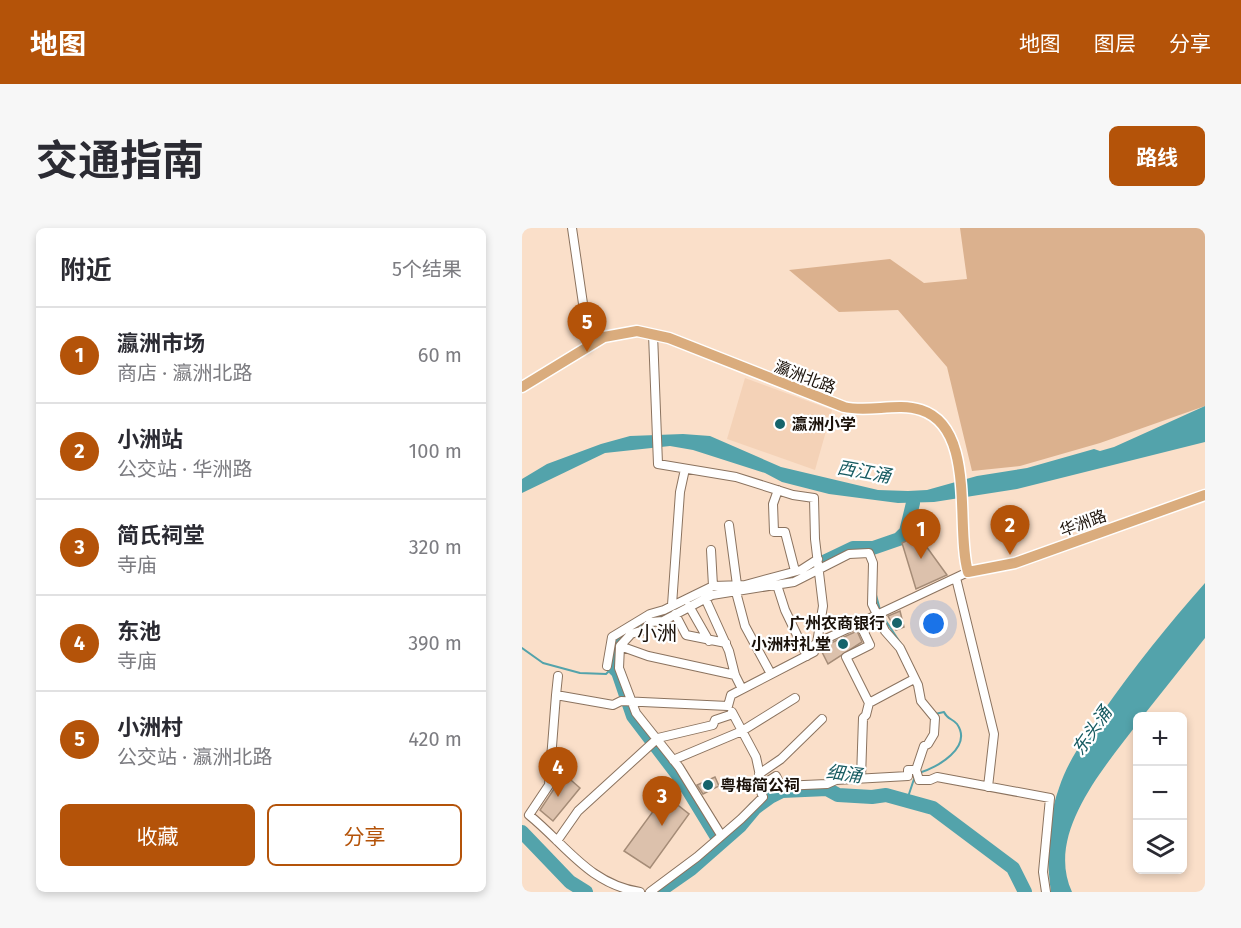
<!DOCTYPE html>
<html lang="zh">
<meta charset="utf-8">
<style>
body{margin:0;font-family:"Fira Sans","Noto Sans SC",sans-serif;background:#f7f7f7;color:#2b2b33}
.controls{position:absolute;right:18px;bottom:18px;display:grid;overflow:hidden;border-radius:9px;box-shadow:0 3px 9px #0003}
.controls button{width:54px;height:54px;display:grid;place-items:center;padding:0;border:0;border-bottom:2px solid #e1e1e2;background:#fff;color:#2b2b33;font:30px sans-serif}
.you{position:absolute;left:412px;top:396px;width:21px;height:21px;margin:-15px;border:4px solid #fff;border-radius:50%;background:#1a73e8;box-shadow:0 0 0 9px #1a73e833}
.badge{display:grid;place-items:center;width:39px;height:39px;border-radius:50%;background:#b45309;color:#fff;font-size:20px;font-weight:700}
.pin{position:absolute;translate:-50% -50px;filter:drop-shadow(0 2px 3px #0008)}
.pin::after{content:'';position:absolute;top:32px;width:21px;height:18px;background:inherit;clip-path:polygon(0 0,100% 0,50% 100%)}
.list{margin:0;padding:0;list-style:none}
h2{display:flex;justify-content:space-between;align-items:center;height:78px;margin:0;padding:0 24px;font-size:26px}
h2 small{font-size:20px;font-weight:400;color:#7c7c81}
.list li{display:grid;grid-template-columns:39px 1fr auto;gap:18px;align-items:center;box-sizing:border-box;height:96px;padding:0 24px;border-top:2px solid #e1e1e2}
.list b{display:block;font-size:22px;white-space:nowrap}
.list p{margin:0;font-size:20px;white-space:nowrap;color:#7c7c81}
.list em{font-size:20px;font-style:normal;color:#7c7c81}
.actions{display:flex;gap:12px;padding:18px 24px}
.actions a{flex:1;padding:14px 0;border:2px solid #b45309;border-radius:9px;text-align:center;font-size:21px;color:#b45309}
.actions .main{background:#b45309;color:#fff}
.icon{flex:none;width:33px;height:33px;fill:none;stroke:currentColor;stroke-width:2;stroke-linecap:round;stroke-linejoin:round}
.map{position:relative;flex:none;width:683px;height:664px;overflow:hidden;border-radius:9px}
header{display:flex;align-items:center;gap:36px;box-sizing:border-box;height:84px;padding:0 30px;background:#b45309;color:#fff}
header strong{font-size:28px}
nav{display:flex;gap:33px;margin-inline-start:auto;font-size:21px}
.intro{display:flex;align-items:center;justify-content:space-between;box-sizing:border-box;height:144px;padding:0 36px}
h1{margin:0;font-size:42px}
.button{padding:15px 27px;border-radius:9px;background:#b45309;color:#fff;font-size:21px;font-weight:700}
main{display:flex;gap:36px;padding:0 36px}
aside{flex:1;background:#fff;border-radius:9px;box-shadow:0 3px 9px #0003}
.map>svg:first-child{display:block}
.built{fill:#f4d2b7}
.green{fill:#dbb18e}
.water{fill:#53a3ab}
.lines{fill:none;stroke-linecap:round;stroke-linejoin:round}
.stream{stroke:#53a3ab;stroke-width:2}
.river{stroke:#53a3ab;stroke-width:14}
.building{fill:#dcc1ac;stroke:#a58c77;stroke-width:1.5}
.minor-casing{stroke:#8b735f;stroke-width:10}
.major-casing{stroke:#fff;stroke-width:13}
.minor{stroke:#fff;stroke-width:8}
.major{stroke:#daac7d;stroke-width:10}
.poi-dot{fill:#16646b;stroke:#fff;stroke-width:2}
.labels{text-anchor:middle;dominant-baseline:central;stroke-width:4.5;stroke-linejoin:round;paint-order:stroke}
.street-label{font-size:16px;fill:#1a1109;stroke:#fff}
.poi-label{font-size:16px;font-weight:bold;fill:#1a1109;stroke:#fff;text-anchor:start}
.water-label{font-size:18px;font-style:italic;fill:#175b61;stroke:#fff}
.quarter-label{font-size:20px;fill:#1a1109;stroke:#fff}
</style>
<header>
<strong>地图</strong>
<nav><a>地图</a><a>图层</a><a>分享</a></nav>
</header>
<div class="intro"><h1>交通指南</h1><a class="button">路线</a></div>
<main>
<aside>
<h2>附近<small>5个结果</small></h2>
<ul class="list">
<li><span class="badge">1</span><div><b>瀛洲市场</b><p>商店 · 瀛洲北路</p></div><em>60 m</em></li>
<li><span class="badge">2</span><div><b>小洲站</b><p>公交站 · 华洲路</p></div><em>100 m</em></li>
<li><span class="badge">3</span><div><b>简氏祠堂</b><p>寺庙</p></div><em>320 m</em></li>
<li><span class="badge">4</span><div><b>东池</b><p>寺庙</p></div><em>390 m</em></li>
<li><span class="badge">5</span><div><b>小洲村</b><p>公交站 · 瀛洲北路</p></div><em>420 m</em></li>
</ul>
<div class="actions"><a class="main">收藏</a><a>分享</a></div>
</aside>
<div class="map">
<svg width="683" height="664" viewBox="0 0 683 664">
<rect width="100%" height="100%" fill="#fadfc9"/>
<path class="built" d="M223 150 310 182 293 242 205 211Z"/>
<path class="green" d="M438 0H683V178L578 215 498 238 450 243 425 139 376 82 317 84 267 42 368 31 402 55 445 51Z"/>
<path class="water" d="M683 178V214L495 261 412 274 376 275 307 266 260 254 243 245 171 222 148 218 83 225 0 265V251L25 236 79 216 108 208 161 206 188 208 259 239 356 262 386 263 405 262 455 248 505 240 572 221 578 223 592 219Z
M683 355V410L621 488H616L615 496C582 540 523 606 550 664H529C524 629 525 593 537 560 546 532 564 508 580 485 612 439 646 397 683 355Z"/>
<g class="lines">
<path class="stream" d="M351 320 354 341
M354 367 358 382
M360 387 383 422
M0 420 21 435 58 445 84 446 91 439
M397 545C415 540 451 519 435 496 431 491 425 491 422 484L413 486
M385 572 393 548"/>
<path class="river" d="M285 342 331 320H351L377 311 384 304 391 275
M0 604 48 654 64 664
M198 614 162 555 111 488 96 444 91 439V418C96 413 102 405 108 401 118 395 131 392 142 388 164 379 181 363 206 361
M136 664 169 641 218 598 233 580 248 569 260 563 305 561 316 567 350 569 364 567 411 580 491 640 503 664"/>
</g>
<path class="building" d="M396 307 425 347 394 361 380 315Z
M378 383 382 399 374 402 366 388Z
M335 403 340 414 306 436 298 420Z
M42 546 58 560 31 593 18 582Z
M193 549 197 558 181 566 175 557Z
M143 567 167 586 128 640 102 623Z"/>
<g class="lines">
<g class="minor-casing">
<path id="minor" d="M50 0 67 117
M256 262 251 276 252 304H263L273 343
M207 297 215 357
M189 322 191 358
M434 350 472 506 466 559
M255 357 263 382 285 428
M214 364 223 398 249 446
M183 370 207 423 213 447 220 461
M150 377 158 264 163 241
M167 378 187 413
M153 386 164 407 204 415
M337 394 348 417 324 429 347 475
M295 415 446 344
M98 418 126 428 213 447
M85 438 90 409 128 386 142 382 191 358 223 357 279 342 296 331
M34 467 36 448
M210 484 234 529 240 557
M151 532 220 503 273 470
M394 542 397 552H408L415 549 528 570 521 644 524 664
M237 546 259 531 300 491
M339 550 341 490 344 487 347 475 392 451
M35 613 56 583 136 510 191 497 193 492 211 486
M118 664C67 656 44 617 7 587L27 557 34 467 91 477 99 473 206 478 209 467 292 424 291 418 295 415 301 378 293 311 292 270 271 267 214 249 136 236 131 106
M128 664 175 629 219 591 241 569 237 559 254 548 259 558 305 556 314 552 386 548V542H394L402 518 406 516 412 506 413 490 399 473 396 457 378 420 363 403 350 376 351 335 347 325 327 326 272 354 190 367 141 393 129 394 122 402 109 406 98 418 97 440 114 485 157 539 199 607"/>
</g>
<g class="major-casing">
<path id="major" d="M0 159 82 109 115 103 147 110 322 179C347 185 375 174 399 182 455 200 433 300 446 344L493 335 683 267"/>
</g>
<use href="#minor" class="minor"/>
<use href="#major" class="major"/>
</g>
<g class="poi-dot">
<circle cx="258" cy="196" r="6"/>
<circle cx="375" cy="395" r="6"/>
<circle cx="321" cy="416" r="6"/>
<circle cx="186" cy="557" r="6"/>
</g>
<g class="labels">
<g class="street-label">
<text transform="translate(283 149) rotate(21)">瀛洲北路</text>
<text transform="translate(561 295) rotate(-20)">华洲路</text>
</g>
<g class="poi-label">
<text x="270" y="196">瀛洲小学</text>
<text x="363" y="395" text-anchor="end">广州农商银行</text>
<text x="309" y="416" text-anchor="end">小洲村礼堂</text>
<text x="198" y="557">粤梅简公祠</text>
</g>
<g class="water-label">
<text transform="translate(342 244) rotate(10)">西江涌</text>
<text transform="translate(570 503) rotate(-55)">东头涌</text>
<text transform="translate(322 546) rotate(7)">细涌</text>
</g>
<g class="quarter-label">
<text x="135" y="405">小洲</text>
</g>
</g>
</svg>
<div class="controls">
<button>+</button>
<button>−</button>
<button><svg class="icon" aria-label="layers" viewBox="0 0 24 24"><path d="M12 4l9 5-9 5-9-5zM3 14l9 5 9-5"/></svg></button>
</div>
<div class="you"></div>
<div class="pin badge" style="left:399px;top:331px">1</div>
<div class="pin badge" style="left:488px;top:327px">2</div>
<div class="pin badge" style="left:140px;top:598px">3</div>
<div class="pin badge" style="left:36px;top:569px">4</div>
<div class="pin badge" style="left:65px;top:124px">5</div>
</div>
</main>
